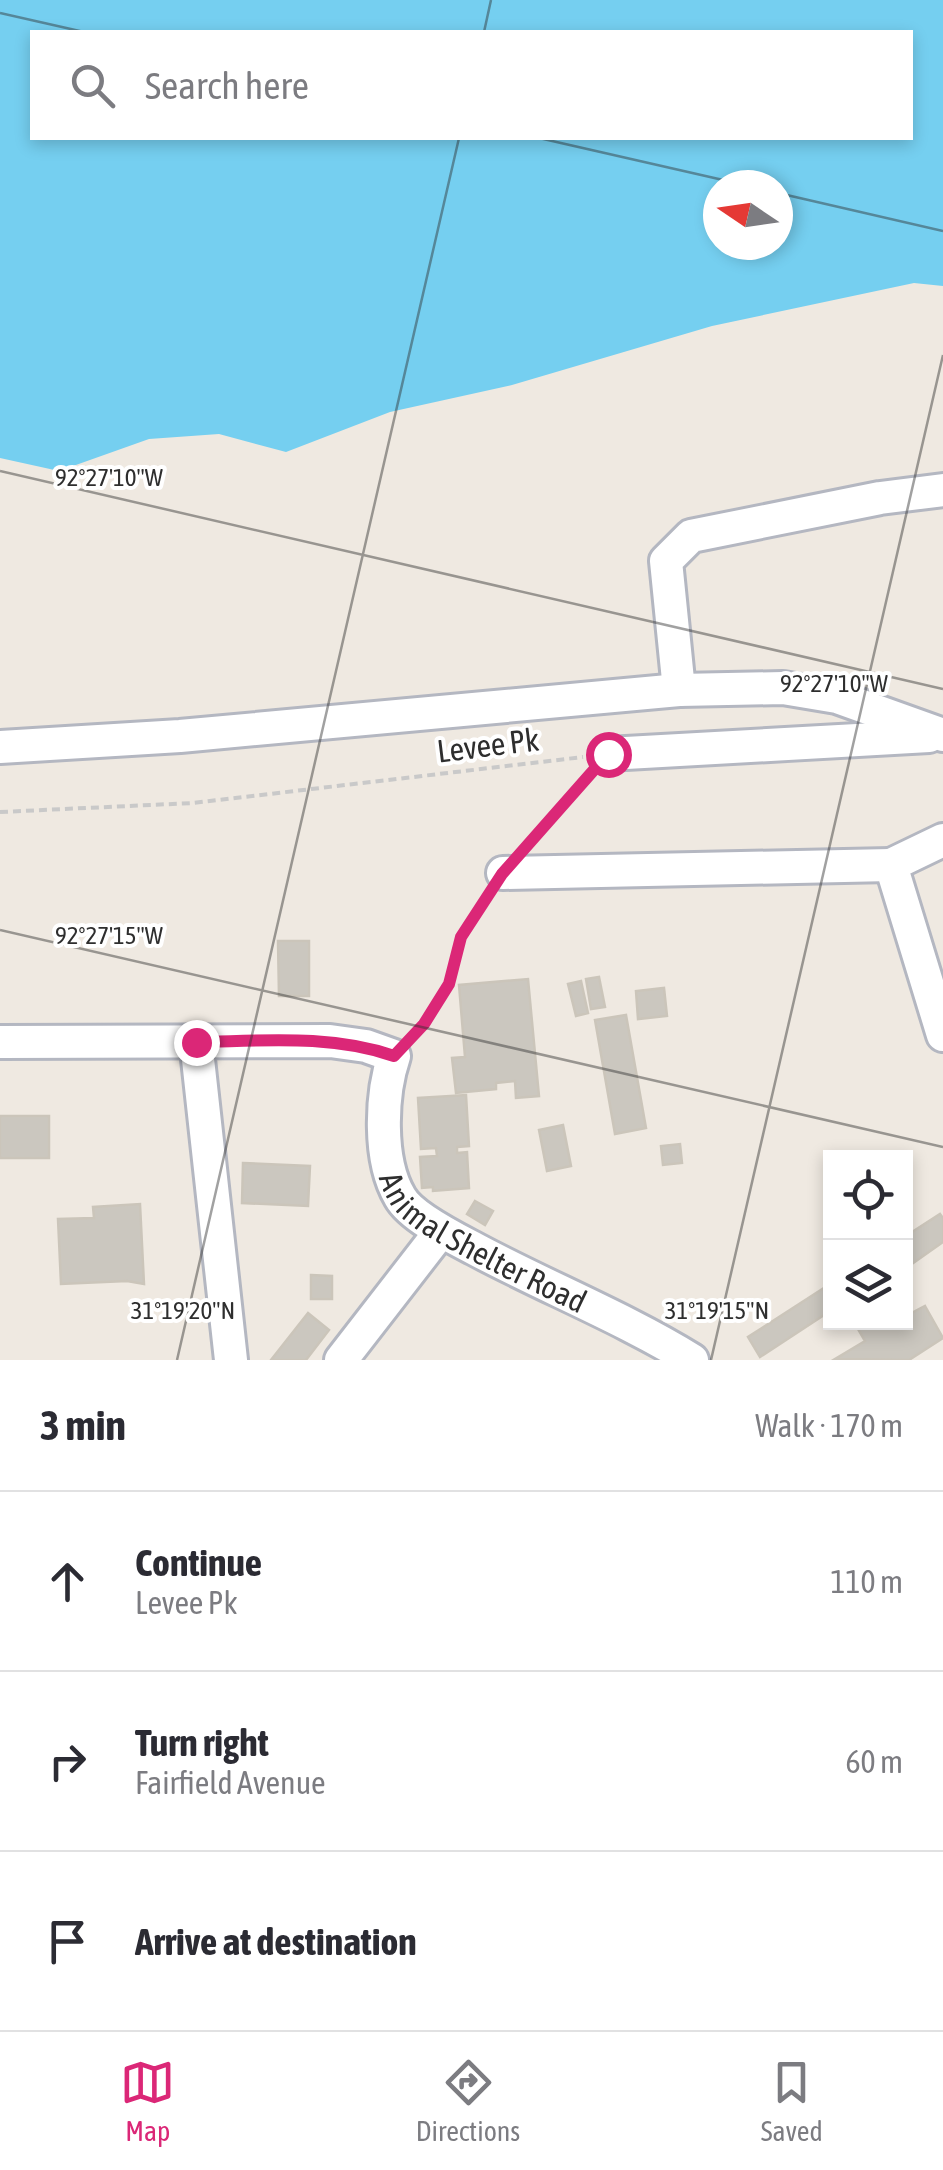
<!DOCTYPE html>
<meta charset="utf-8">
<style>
body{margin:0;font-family:"Asap Condensed",sans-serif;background:#f2f2f3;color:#2b2b33}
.controls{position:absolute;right:30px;bottom:30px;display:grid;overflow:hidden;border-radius:0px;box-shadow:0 5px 15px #0003}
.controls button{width:90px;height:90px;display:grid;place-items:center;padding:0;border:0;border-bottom:2px solid #e1e1e2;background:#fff;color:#2b2b33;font:50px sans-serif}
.compass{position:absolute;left:703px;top:170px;width:90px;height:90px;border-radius:50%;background:#fff;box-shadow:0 5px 15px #0003;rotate:283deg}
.stop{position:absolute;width:30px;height:30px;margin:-22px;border:8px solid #db2777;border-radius:50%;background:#fff}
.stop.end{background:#db2777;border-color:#fff;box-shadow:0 2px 10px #0008}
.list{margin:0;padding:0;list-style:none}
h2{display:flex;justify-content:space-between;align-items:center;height:130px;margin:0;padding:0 40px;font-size:42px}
h2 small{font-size:32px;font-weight:400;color:#7c7c81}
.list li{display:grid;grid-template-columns:65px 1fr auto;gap:30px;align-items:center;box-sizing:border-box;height:180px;padding:0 40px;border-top:2px solid #e1e1e2}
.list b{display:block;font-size:38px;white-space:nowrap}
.list p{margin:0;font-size:32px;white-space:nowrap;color:#7c7c81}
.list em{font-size:32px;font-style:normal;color:#7c7c81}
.icon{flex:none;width:55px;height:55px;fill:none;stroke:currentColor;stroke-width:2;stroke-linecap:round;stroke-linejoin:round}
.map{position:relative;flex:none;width:943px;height:1360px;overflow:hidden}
.search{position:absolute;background:#fff;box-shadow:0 5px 15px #0003;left:30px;right:30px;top:30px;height:110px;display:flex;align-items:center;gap:25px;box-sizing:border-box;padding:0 35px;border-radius:0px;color:#7c7c81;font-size:38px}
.sheet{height:670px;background:#fff}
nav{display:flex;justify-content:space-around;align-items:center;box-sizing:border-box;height:140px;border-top:2px solid #e1e1e2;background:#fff;font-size:28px;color:#7c7c81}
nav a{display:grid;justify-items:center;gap:5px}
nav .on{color:#db2777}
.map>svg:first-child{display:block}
.water{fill:#75cff0;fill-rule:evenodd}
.building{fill:#cbc7bf;stroke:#cbc5ba;stroke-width:2.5}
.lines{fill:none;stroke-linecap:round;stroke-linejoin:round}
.minor-casing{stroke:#b4b7c1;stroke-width:38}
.path{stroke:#c9c9c9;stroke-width:4;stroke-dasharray:8 5;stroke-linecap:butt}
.minor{stroke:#fff;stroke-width:32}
.route{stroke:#db2777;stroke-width:12}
.ticks{fill:none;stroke:#2e2e2e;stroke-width:2.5;stroke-opacity:0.45}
.labels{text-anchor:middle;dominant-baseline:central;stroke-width:8;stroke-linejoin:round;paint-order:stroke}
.street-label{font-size:32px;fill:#2e2e2e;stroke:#fff}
.ticks-label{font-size:25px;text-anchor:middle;fill:#2e2e2e;stroke:#fff;stroke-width:8;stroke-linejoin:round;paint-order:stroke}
</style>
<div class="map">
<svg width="943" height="1360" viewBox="0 0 943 1360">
<rect width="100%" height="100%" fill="#efe9e1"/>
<path class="water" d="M0 0H943V286L914 283 712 326 512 385 390 412 286 452 219 434 149 439 59 471 0 458ZM32 32H910V138H32ZM718 185H778V245H718Z"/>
<path class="building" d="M278 941H309V996H279Z
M599 977 605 1007 591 1009 586 979Z
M528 979 539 1096 516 1098 515 1081 496 1083V1089L456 1093 452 1058 465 1057 459 985Z
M581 981 588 1013 576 1016 568 984Z
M664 988 667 1016 638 1019 636 991Z
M626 1015 646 1128 615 1134 595 1020Z
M466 1095 469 1146 457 1147V1153L467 1152 469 1188 433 1191V1187L422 1188 420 1157 437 1156 436 1148 421 1149 418 1098Z
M0 1116H49V1158H0Z
M563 1125 571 1166 547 1171 539 1130Z
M680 1144 682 1163 663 1165 661 1146Z
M243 1163 310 1166 308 1206 242 1203Z
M475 1201 493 1211 485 1225 467 1214Z
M140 1204 144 1284 127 1281 61 1284 58 1219 94 1218 93 1207Z
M940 1214 943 1218V1242L906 1268V1236Z
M311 1275 332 1276V1299H311Z
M830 1284V1311L760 1357 748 1337Z
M925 1306 943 1338 909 1360 835 1359 865 1341 854 1322H906V1316Z
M308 1313 329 1330 306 1360H271Z"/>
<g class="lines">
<g class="minor-casing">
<g id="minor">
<path d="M679 690 666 561 691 536 880 498 943 490"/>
<path d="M0 747 180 736 679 690 783 688 837 697 943 735"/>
<path d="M608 754 929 736"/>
<path d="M943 840 891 865 943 1035"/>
<path d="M503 873 891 865"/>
<path d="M196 1041 231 1360"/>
<path id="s1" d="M0 1042 330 1041 366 1046 394 1056C381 1094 378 1160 400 1197 411 1217 454 1238 475 1249 546 1287 624 1318 692 1360"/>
<path d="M341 1360 441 1231"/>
</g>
</g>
<path class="path" d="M0 812 193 803 583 757
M529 844 592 772
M411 1038 424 1024 449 984 461 937 489 894"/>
<use href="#minor" class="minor"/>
</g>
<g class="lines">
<path class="route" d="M196 1042C262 1041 330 1034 394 1056L424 1024 449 984 461 937 502 874 608 754"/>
</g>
<path class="ticks" d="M0 13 84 32M484 32 491 0M539 138 745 185M778 193 943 231M0 471 943 689M0 930 943 1147M177 1360 459 138M711 1360 943 355"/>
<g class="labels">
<g class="street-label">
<text transform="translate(488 745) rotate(-7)">Levee Pk</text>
<text stroke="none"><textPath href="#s1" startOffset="635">Animal Shelter Road</textPath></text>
</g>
</g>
<g class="ticks-label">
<text x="109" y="486">92°27'10"W</text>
<text x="834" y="692">92°27'10"W</text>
<text x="109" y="944">92°27'15"W</text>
<text x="183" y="1319">31°19'20"N</text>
<text x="717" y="1319">31°19'15"N</text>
</g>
</svg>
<div class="controls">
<button><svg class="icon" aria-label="locate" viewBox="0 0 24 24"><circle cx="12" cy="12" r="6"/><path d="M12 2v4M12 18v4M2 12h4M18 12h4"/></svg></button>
<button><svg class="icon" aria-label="layers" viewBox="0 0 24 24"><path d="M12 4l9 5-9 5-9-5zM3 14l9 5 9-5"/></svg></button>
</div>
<svg class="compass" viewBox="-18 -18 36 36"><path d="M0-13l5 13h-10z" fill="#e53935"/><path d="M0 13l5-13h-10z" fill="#7c7c81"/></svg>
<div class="stop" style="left:608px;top:754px"></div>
<div class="stop end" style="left:196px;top:1042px"></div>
<div class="search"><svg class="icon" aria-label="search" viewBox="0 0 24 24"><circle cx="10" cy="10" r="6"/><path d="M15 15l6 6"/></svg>Search here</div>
</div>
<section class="sheet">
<h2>3 min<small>Walk · 170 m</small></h2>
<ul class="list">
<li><svg class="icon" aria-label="ahead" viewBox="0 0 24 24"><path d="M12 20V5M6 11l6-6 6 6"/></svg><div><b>Continue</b><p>Levee Pk</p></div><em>110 m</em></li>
<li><svg class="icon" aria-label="right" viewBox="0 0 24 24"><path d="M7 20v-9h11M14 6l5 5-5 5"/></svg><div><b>Turn right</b><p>Fairfield Avenue</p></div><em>60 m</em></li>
<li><svg class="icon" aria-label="arrive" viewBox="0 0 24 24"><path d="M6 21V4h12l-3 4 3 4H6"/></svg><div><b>Arrive at destination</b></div></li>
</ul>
</section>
<nav>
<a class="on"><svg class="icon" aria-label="map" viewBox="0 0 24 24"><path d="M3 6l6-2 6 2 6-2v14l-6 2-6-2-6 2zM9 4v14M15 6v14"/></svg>Map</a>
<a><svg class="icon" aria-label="directions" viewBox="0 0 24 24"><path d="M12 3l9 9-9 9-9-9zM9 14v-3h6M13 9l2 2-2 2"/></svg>Directions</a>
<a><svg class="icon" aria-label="saved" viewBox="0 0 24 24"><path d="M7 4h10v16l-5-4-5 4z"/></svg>Saved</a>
</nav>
